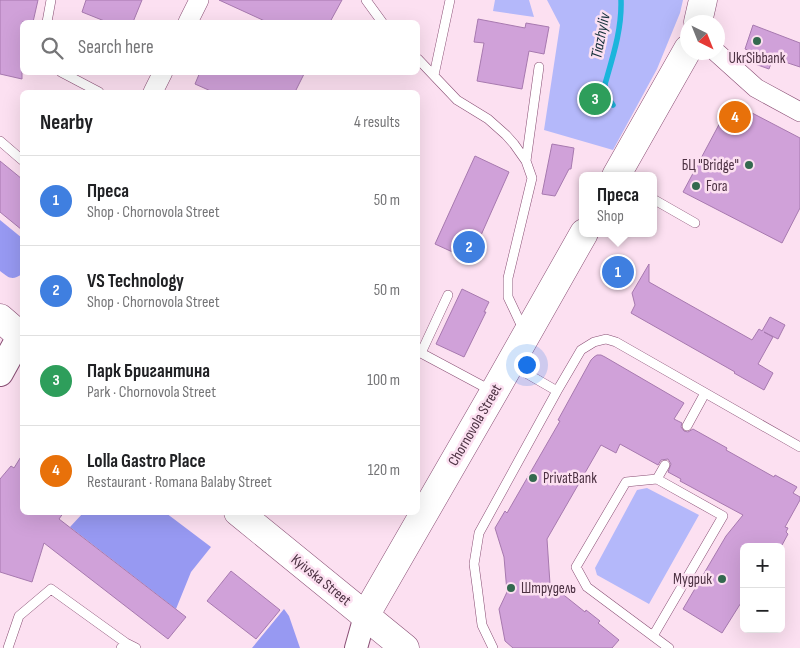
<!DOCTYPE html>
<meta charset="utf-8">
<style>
body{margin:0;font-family:"Sofia Sans Condensed",sans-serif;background:#f2f2f2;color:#202124}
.controls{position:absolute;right:15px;bottom:15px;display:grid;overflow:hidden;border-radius:8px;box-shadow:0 5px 20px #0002}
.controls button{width:45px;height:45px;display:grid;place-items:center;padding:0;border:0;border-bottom:1px solid #e0e0e0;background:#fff;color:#202124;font:25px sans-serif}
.compass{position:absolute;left:680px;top:15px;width:45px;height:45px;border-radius:50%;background:#fff;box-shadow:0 5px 20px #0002;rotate:137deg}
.you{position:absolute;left:526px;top:364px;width:18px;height:18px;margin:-12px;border:4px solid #fff;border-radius:50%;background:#1a73e8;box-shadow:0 0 0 8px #1a73e833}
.badge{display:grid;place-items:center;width:32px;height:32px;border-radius:50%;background:#33694f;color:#fff;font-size:16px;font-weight:700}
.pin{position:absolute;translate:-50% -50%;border:2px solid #fff;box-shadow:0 1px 5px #0006}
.popup{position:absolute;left:579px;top:172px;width:78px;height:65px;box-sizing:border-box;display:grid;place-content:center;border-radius:8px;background:#fff;filter:drop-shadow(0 1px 4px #0005);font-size:16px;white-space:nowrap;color:#757577}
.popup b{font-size:19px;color:#202124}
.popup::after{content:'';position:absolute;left:50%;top:100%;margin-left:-10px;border:10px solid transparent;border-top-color:#fff}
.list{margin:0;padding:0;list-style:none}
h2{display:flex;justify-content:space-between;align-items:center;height:65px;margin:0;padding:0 20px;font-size:21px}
h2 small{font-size:16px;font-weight:400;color:#757577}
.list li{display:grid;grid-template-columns:32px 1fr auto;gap:15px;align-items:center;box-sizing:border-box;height:90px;padding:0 20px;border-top:1px solid #e0e0e0}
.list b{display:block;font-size:19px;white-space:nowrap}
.list p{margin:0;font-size:16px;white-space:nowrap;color:#757577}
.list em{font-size:16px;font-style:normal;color:#757577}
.icon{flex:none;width:28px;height:28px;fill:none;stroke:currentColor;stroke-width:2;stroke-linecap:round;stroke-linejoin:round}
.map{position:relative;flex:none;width:800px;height:648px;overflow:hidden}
.search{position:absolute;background:#fff;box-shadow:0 5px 20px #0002;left:20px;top:20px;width:400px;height:55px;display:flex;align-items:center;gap:12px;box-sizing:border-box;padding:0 18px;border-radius:8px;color:#757577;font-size:19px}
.panel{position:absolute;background:#fff;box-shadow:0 5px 20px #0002;left:20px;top:90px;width:400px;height:425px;border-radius:8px}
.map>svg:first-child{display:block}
.green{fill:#b4b8fa}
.forest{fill:#9799f2}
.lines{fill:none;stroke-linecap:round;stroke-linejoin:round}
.stream{stroke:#1cb5dc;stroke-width:5.5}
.building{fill:#d0a1d9;stroke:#a779af}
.service-casing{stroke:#894e74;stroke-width:10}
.minor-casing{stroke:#894e74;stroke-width:20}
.tertiary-casing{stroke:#894e74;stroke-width:24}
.secondary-casing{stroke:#894e74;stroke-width:28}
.primary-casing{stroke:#894e74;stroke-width:29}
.service{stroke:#fff;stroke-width:9}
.minor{stroke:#fff;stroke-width:19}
.tertiary{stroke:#fff;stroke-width:22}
.secondary{stroke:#fff;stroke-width:26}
.primary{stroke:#fff;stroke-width:28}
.poi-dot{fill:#33694f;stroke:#fce0f1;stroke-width:2}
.labels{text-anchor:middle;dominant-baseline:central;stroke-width:5;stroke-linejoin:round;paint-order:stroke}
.poi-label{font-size:15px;fill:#4d3243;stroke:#fce0f1;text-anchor:start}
.street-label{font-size:15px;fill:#4d3243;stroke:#fce0f1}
.water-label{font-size:16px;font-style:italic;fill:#143039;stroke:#fce0f1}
</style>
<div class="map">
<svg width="800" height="648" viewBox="0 0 800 648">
<rect width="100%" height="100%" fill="#fce0f1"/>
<path class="green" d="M495 0H529L534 17 493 11Z
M547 0H683L680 13 657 69 613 150 544 130 560 25Z
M647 488 699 515 649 604 597 575 595 568 637 490Z"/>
<path class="forest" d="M0 220 22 238V274C12 281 9 278 0 271Z
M83 513H166L211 547 191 572 176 609 70 527Z
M284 609 289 616 300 648H252Z"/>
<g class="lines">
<path class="stream" d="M613 105C608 98 605 93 605 84 613 56 622 29 621 0"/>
</g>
<path class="building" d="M0 0H38L33 22H22V79L0 74Z
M86 0H142L133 22H107L82 12Z
M219 0H342L330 22H267Z
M478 19 525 28 526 23 549 27 544 54 529 51 522 89 477 81 484 43 474 42Z
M753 25 800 43V67L773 58 769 69 755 64 757 60 752 58 754 52 745 49Z
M200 72H305L295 92H213L195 84Z
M731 102 800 138V208L782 243 683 192Z
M552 144 574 148 571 169H569L555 196 542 194Z
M475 156 509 172 470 260 435 244Z
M0 161 22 179V230L0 212Z
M649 264V282L752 340 759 329 762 331 770 317 785 325 778 339 764 332 773 337 758 364 773 373 764 390 734 373 735 372 631 313 635 305 632 293Z
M462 289 489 302 484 312H486L464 357 436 344Z
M597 355H601L605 357 684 403 674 419 682 423 681 427 684 431 688 432 693 429 727 448 726 450 774 477 775 475 797 487 793 493 800 497V500L785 527 788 528 786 532 788 534 781 547H744V598L722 633 683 609 726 536 743 515 680 481 681 479 668 472 671 464 668 459 661 460 658 465 620 444 616 453 601 445 547 539 550 584 585 612 586 610 600 621 598 623 619 640 612 648H513L505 641 499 609 507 592 504 557 495 528 505 511 507 513 560 421 558 420 591 360 594 357Z
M22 455V512H64L59 519 186 617 168 639 44 543 32 582 0 572V479L11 466 14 468Z
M231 571 280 610 256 639 207 601Z"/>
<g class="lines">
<g class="service-casing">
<path id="service" d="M366 0 382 22
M47 22 51 0
M418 59 457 100 488 119 506 135 514 144 526 161 532 178 508 278V297L524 331
M61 72 99 92
M434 75 450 0
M0 141 22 160
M526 161 539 67
M653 199 695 223
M448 295 421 353 492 391
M512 365 557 391
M687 426 705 393
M665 465 657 479 626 482 576 567 587 587 669 648
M653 636 723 516 657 479
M8 648 19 616 51 589 126 643
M121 648 126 643 136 648
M493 648 482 625 477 586 474 564 479 533 557 391 581 350 594 342 606 339 616 342 800 447"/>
</g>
<g class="minor-casing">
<path id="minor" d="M188 22 199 0
M716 52 756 88 800 112
M153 92 163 72"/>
</g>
<g class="tertiary-casing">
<path id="tertiary" d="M356 648 365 616"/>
</g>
<g class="secondary-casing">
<path id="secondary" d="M0 373 21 335"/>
</g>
<g class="primary-casing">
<path id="primary" d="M698 22 703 0
M616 176 688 49
M0 318 22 337
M238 512 405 648
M365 616 494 392 584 233"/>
</g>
<use href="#service" class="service"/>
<use href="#minor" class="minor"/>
<use href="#tertiary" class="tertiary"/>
<use href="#secondary" class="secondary"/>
<use href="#primary" class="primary"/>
</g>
<g class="poi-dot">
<circle cx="757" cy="41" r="5"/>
<circle cx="749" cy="165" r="5"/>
<circle cx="696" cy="186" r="5"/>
<circle cx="533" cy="478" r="5"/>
<circle cx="722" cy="579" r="5"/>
<circle cx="511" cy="588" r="5"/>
</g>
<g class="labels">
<g class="poi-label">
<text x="757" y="58" text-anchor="middle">UkrSibbank</text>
<text x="739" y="165" text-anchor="end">БЦ "Bridge"</text>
<text x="706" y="186">Fora</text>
<text x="543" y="478">PrivatBank</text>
<text x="712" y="579" text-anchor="end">Мудрик</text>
<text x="521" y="588">Штрудель</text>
</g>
<g class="street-label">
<text transform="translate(475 425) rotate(-60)">Chornovola Street</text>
<text transform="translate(321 580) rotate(39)">Kyivska Street</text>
</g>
<g class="water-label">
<text transform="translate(601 36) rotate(-79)">Tiazhyliv</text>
</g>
</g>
</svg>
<div class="controls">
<button>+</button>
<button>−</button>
</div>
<svg class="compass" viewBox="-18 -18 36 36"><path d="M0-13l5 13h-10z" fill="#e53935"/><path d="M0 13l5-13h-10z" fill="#757577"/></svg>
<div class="you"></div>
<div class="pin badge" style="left:618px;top:272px;background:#3f7fe0">1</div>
<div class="popup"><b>Преса</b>Shop</div>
<div class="pin badge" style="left:469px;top:247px;background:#3f7fe0">2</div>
<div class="pin badge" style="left:595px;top:99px;background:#2e9e5b">3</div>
<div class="pin badge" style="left:735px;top:117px;background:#e8710a">4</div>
<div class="search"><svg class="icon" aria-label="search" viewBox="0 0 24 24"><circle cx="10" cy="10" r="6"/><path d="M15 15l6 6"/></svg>Search here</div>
<section class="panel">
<h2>Nearby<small>4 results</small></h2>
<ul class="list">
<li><span class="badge" style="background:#3f7fe0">1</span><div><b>Преса</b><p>Shop · Chornovola Street</p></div><em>50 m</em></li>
<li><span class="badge" style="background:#3f7fe0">2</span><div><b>VS Technology</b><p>Shop · Chornovola Street</p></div><em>50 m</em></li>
<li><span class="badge" style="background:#2e9e5b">3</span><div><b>Парк Бригантина</b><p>Park · Chornovola Street</p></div><em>100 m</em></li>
<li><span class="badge" style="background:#e8710a">4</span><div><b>Lolla Gastro Place</b><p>Restaurant · Romana Balaby Street</p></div><em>120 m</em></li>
</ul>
</section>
</div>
